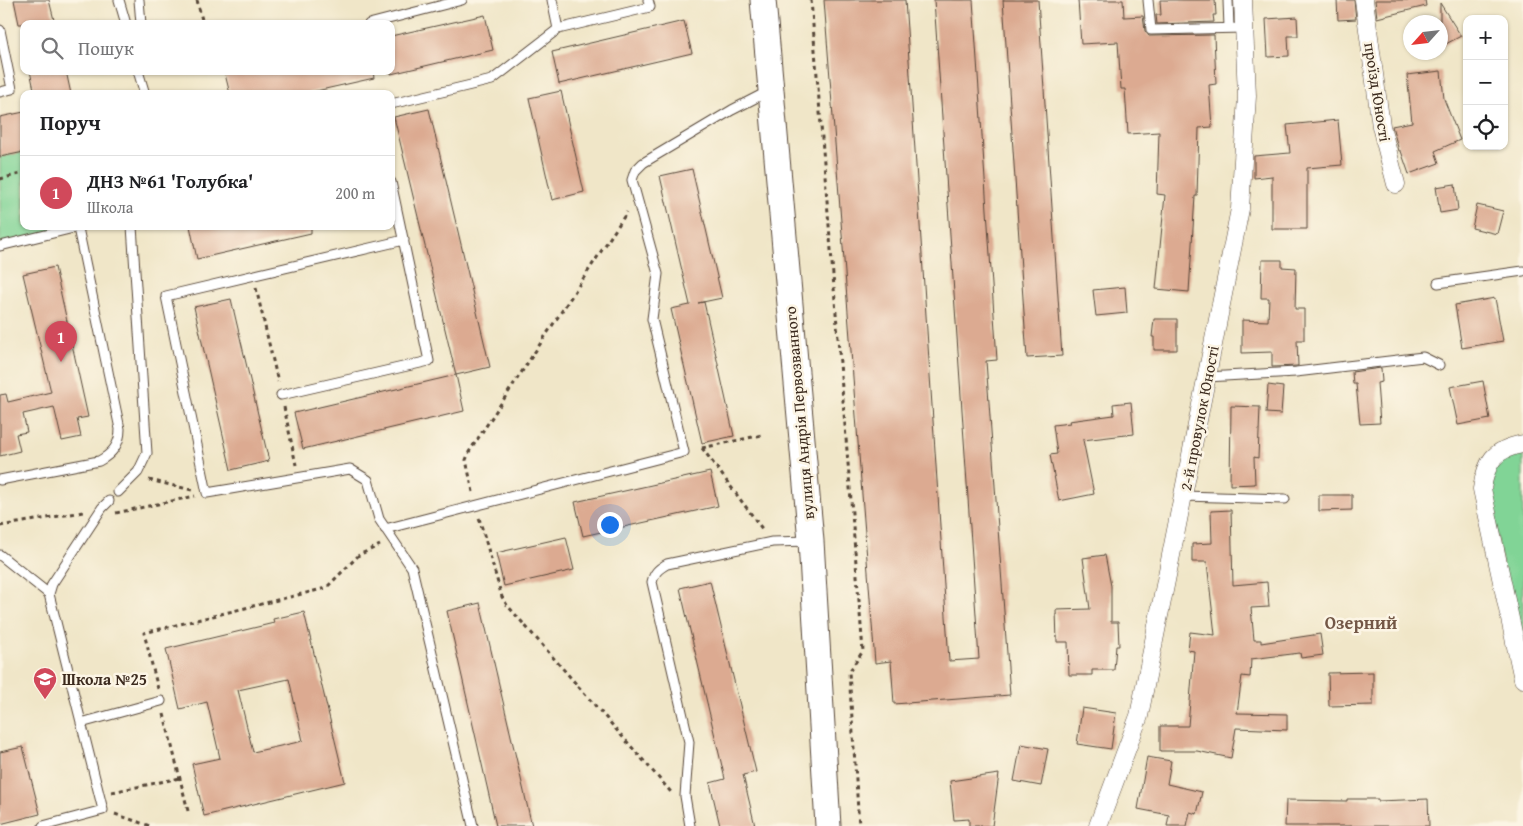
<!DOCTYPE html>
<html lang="uk">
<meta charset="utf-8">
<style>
body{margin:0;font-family:"Gentium Book Plus",serif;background:#f6f6f6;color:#202124}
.controls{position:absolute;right:15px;top:15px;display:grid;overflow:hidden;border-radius:10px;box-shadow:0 1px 4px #0004}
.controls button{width:45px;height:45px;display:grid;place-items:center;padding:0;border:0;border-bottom:1px solid #e0e0e0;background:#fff;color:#202124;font:25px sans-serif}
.compass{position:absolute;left:1403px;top:15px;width:45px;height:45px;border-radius:50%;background:#fff;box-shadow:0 1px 4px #0004;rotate:243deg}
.you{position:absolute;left:609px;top:524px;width:18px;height:18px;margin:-12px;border:4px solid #fff;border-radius:50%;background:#1a73e8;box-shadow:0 0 0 8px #1a73e833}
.badge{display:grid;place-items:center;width:32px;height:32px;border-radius:50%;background:#d1495b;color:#fff;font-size:16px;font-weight:700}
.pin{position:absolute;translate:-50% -41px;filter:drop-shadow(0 1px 2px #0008)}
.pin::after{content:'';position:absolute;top:26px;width:18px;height:15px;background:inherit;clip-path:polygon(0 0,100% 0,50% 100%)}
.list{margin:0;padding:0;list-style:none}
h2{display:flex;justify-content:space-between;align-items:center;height:65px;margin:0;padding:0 20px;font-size:21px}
h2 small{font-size:16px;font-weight:400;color:#757577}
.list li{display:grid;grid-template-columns:32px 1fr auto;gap:15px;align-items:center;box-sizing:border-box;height:75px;padding:0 20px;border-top:1px solid #e0e0e0}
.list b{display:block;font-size:19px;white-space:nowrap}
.list p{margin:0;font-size:16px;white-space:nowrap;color:#757577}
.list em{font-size:16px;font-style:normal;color:#757577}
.icon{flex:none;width:28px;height:28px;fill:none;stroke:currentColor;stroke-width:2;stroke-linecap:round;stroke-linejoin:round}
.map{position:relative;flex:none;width:1523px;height:826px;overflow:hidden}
.search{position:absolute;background:#fff;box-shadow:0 1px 4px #0004;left:20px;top:20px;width:375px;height:55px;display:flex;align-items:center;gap:12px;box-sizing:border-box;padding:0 18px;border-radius:10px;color:#757577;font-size:19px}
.panel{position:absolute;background:#fff;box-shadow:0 1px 4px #0004;left:20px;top:90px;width:375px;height:140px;border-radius:10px}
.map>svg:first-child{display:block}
.green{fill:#81d496;stroke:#5e7f5a}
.building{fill:#dcaa91;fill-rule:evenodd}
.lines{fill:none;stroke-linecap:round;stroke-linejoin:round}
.lane-casing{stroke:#564638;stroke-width:11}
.street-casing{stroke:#564638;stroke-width:19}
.secondary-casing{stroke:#564638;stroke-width:27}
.path{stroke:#564638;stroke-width:3;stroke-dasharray:4 4;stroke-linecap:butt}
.lane{stroke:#fff;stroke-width:9}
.street{stroke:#fff;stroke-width:18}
.secondary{stroke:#fff;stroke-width:25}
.labels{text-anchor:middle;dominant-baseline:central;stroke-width:5;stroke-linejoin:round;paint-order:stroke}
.street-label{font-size:16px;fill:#3b2a1e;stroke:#fcf5e5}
.poi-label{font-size:16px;font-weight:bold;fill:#3b2a1e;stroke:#fcf5e5;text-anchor:start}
.neighbourhood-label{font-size:18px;font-weight:bold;fill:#735746;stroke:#fcf5e5}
</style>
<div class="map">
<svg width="1523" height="826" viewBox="0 0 1523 826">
<rect width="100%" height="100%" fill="#fcf5e5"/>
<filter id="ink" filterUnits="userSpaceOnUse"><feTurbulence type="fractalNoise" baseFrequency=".02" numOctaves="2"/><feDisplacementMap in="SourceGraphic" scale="10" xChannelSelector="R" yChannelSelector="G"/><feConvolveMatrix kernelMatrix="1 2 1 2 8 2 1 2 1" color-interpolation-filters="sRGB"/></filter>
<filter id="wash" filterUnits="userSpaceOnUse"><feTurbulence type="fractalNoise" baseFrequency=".0096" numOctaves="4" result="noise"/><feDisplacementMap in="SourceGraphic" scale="20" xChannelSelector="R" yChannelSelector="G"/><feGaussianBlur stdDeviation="1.12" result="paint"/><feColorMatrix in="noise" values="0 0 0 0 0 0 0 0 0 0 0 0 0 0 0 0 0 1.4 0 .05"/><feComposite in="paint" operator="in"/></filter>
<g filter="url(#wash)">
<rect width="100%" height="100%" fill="#f0e6c8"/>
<path class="green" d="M24 152V226H80L0 246V157Z
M1523 444V679L1485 469Z"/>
<g id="blocks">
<path class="building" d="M14 0H49L55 24H19Z
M824 0H905L949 661 979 659 934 0H973L997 360 986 361 1010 695 894 704 891 661 875 663Z
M1003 0H1038L1062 356 1027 358Z
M1078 0H1123L1124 17 1143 16 1145 31 1149 36 1214 35 1216 84 1209 85 1212 127 1199 128 1197 196H1195L1189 292 1156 289 1165 195 1157 194 1159 132 1128 134 1125 89H1121L1118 42 1081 44Z
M1160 0H1215L1216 15H1213L1214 22 1157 24 1156 15H1161Z
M1337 0H1354L1356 19 1338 20Z
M1375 0H1425L1426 6 1377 18Z
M1440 3 1461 36 1440 47Z
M485 15 493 50 391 74V36Z
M1297 17 1298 36H1288L1289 56 1268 57 1266 19Z
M684 21 692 53 559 84 552 52Z
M30 71H66L71 94H35Z
M238 71H373L374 78 303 94H230L225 74Z
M1441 71 1444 99 1460 140 1435 151 1439 163 1409 174 1401 151H1399L1392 126 1412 122 1407 75Z
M561 91 584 192 552 200 529 98Z
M429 109 490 367 456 375 394 117Z
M24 112V152L0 157V117Z
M1338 120 1342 165 1307 168V229H1272V176L1254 178V156L1290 153 1287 125Z
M692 169 722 298 698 303 704 302 734 436 702 443 671 309 690 305 660 176Z
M1455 184 1458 210 1440 213 1436 187Z
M1477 205 1503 211 1497 234 1472 228Z
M190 226H311V233L197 259Z
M1262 260H1282V267L1296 268 1295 309H1304V340H1297L1298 366 1272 367V352L1242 353V320L1268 321 1269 298H1261Z
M55 267 88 417 77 419 81 437 62 441 54 407 23 414 27 432 16 434 20 451 0 456V395L6 394 8 402 51 392 23 274Z
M1125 287 1127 313 1096 316 1093 290Z
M1495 298 1503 341 1462 348 1455 305Z
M231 299 269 461 231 470 194 307Z
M1154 319H1177V350H1154V337H1152Z
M1381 368 1382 382 1377 383 1380 423 1360 424 1356 384H1353L1352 372Z
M456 375 464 411 303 449 294 413Z
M1483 381 1490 419 1458 425 1450 387Z
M1268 385 1283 387 1281 414 1266 413Z
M1131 402 1134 434 1083 440 1094 494 1059 501 1050 455 1057 454 1053 425 1070 423 1069 421 1114 415 1113 404Z
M1231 406 1260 407 1258 458 1254 457 1255 484 1230 485Z
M710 472 718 506 583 536 575 502Z
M1319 495H1352V510L1319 511Z
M1231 510 1233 585 1267 582 1269 607 1251 608 1254 640H1261V643L1320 634 1323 655 1301 658 1300 653 1251 659 1250 677 1242 676 1237 713 1287 714V730L1236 728 1231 758 1197 751H1160V726H1188L1194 651 1188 650 1190 632 1215 635 1207 562H1192V544L1212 543 1211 511Z
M566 537 574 570 504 586 496 553Z
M1105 555 1111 586V622H1118L1119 646H1116L1114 670H1092V675H1069L1068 642H1057L1056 610 1090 609 1083 558Z
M710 581 756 772 743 775 755 826H720L710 783 725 779 680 588Z
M480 603 532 826H496L447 611Z
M304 612 345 782 204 816 192 764 220 758 207 702 180 709 166 649 274 623 273 619ZM289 679 303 741 253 752 238 690Z
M1373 672V705L1329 706 1328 673Z
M1082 708 1116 713 1111 749 1077 744Z
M1021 744 1048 749 1041 786 1014 781Z
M23 747 40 814 0 824V752Z
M1147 757 1171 761 1167 784 1202 792 1197 814 1190 812 1187 826H1167L1169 815 1138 809Z
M999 774 992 826H969V819L954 820 950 781Z
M1347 799H1378V801L1428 799 1429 826H1285L1286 800 1347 801Z"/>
</g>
</g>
<g filter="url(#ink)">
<use href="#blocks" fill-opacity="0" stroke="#564638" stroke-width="1"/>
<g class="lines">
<g class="lane-casing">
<path id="lane" d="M119 0 126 24
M139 0 141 24
M552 0 558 29
M1148 0 1151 30 1244 28
M1228 0 1229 28
M369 24 462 0
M0 30 12 89 0 92
M138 71 145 94
M391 104 492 80 558 29 650 7 648 0
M404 240 166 296 207 493 350 469 368 480 379 519 412 568 473 826
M0 246 82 226
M1438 283 1523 271
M1207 377 1296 372 1423 357 1439 365
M281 395 429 361 391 182
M0 480 99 461C112 454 120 445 120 429L78 228
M118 492 138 472 147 453 132 226
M1183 496 1285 499
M385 529 684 452 652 319 658 274 632 180 635 171 643 163 732 110 769 91
M0 555 49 594
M81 723 161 701
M43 826 103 810 49 594 52 584 102 508 109 501
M690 826 685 796 689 742 652 582C654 573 658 569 667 564L772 542 810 541"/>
</g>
<g class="street-casing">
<path id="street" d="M1364 0 1381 126 1396 184
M1523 444C1494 449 1486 462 1482 489L1523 679
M1098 826 1139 716 1240 209 1247 96 1243 0"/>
</g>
<g class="secondary-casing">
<path id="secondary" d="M763 0 811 541 828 826"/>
</g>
<path class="path" d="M197 0 203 24
M811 0 863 651 849 672 859 826
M0 179 24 173
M256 288 278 382
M284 407 296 465
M702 448 763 530
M702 448 762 435
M149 480 192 490
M473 492 466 460 469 452 627 212
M116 513 195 496
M479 518 502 597 507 605 671 792
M0 526 83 512
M158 689 144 633 326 588 359 555 380 545
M164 714 188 811
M112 792 180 778
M115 814 150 826"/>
<use href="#lane" class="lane"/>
<use href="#street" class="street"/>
<use href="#secondary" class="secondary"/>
</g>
</g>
<defs>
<g id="school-pin" transform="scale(1.25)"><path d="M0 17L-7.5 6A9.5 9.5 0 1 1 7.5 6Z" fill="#d1495b" stroke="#fcf5e5"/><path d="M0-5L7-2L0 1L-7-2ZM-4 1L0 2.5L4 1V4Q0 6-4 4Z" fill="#fff"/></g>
</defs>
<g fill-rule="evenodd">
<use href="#school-pin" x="45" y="679"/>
</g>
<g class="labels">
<g class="street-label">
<text transform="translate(1378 92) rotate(81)">проїзд Юності</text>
<text transform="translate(799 413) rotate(-95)">вулиця Андрія Первозванного</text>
<text transform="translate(1199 418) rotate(-79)">2-й провулок Юності</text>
</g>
<g class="poi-label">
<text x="62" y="679">Школа №25</text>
</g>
<g class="neighbourhood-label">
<text x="1361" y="622">Озерний</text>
</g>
</g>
</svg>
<div class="controls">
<button>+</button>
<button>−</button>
<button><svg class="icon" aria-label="locate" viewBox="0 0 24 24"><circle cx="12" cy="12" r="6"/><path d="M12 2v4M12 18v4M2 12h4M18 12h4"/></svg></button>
</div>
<svg class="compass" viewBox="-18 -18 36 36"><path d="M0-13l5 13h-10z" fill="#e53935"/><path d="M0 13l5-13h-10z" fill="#757577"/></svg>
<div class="you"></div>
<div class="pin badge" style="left:61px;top:362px">1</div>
<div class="search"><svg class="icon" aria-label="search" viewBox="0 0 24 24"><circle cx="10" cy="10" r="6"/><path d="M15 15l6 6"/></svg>Пошук</div>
<section class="panel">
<h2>Поруч<small></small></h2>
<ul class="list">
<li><span class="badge">1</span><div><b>ДНЗ №61 'Голубка'</b><p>Школа</p></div><em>200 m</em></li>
</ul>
</section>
</div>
